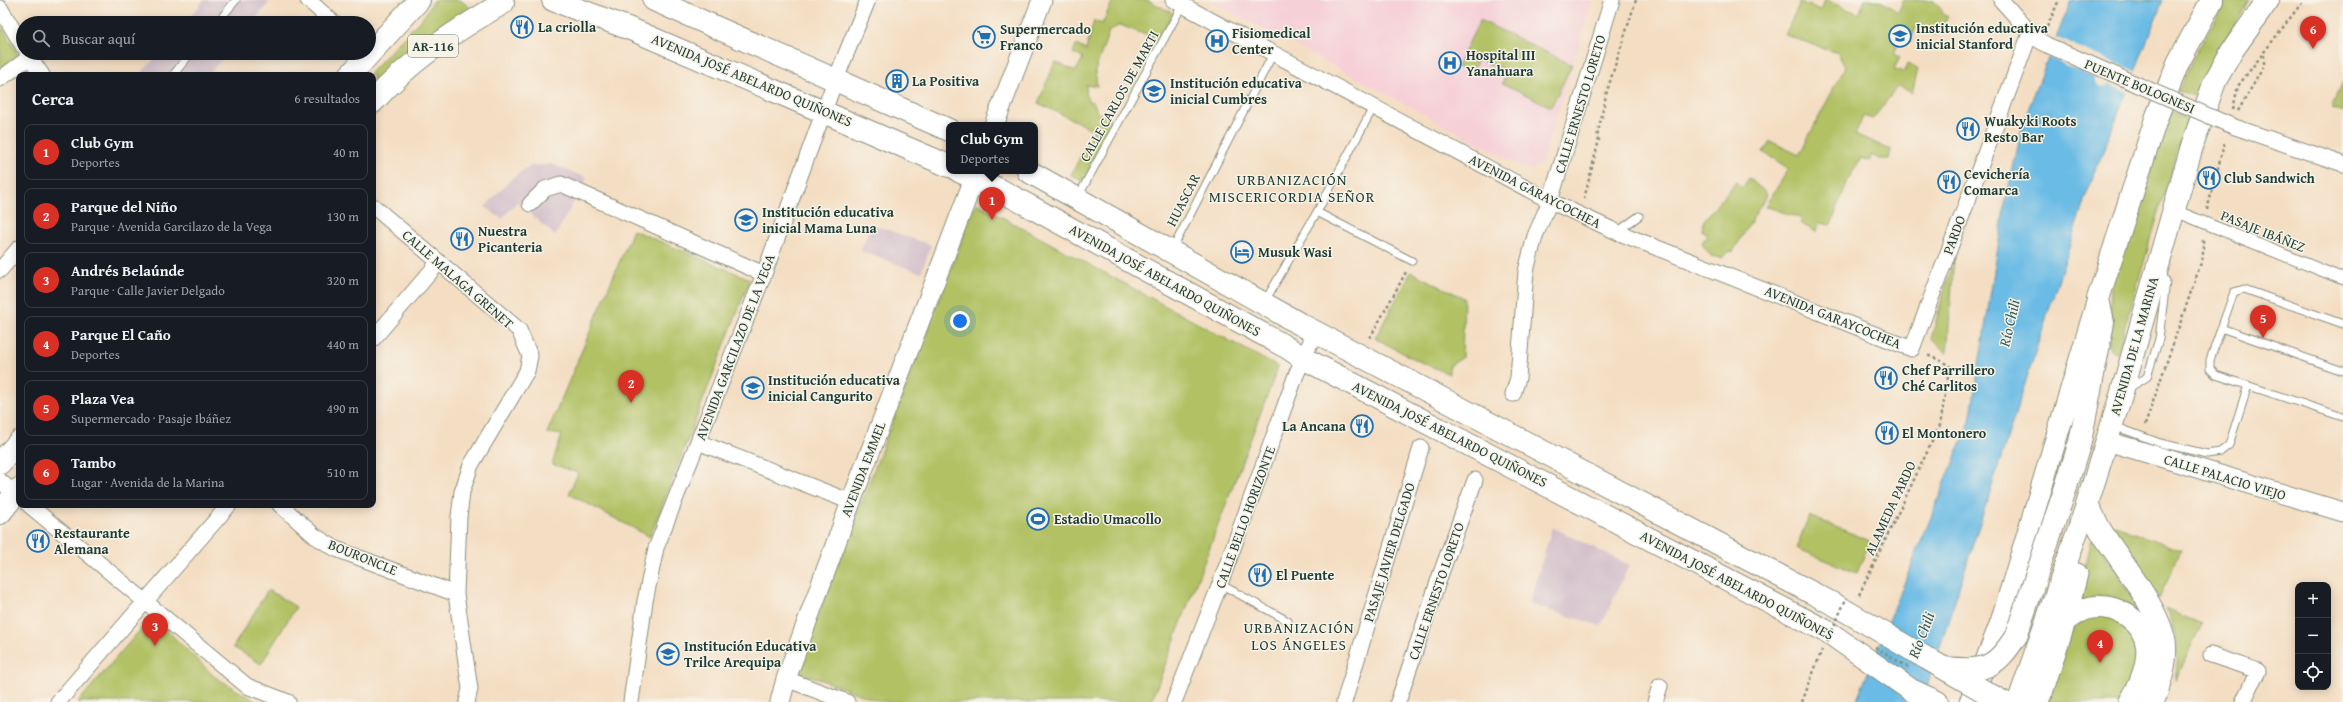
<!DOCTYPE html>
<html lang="es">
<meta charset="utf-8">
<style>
body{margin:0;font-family:"Gentium Book Plus",serif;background:#20242c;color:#f1f3f6}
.controls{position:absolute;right:12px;bottom:12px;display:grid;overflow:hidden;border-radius:8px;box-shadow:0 2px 10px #0003}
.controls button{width:36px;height:36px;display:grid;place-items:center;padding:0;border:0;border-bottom:1px solid #363941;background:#171b24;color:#f1f3f6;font:20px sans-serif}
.you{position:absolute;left:960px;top:321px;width:14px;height:14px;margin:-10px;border:3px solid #fff;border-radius:50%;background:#1a73e8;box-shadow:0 0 0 6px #1a73e833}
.badge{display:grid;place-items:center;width:26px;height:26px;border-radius:50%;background:#d93025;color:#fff;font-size:13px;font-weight:700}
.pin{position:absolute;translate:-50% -33px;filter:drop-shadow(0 1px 2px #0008)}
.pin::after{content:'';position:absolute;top:21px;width:14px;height:12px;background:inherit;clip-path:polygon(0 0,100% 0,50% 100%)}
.popup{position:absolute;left:946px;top:122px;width:92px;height:52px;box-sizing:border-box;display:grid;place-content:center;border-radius:8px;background:#171b24;filter:drop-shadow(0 1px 3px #0005);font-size:13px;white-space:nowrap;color:#9ea1a6}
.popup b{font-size:15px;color:#f1f3f6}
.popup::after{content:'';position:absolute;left:50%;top:100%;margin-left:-8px;border:8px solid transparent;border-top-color:#171b24}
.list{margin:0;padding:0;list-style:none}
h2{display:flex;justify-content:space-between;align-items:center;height:52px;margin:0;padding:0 16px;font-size:17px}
h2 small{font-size:13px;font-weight:400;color:#9ea1a6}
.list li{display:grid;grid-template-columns:26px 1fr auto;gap:12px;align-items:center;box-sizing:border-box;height:56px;margin:0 8px 8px;padding:0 8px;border:1px solid #363941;border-radius:8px}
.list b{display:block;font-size:15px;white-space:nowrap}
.list p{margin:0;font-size:13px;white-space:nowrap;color:#9ea1a6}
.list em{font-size:13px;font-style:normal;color:#9ea1a6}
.icon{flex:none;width:22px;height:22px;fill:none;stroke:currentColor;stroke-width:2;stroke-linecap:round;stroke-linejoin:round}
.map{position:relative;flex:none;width:2343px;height:702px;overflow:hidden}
.search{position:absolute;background:#171b24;box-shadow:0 2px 10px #0003;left:16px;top:16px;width:360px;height:44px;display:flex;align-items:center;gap:10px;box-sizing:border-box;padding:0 14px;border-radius:22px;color:#9ea1a6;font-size:15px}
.panel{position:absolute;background:#171b24;box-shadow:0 2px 10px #0003;left:16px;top:72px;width:360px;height:436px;border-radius:8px}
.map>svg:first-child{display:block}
.built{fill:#f6cfd7}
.industrial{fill:#d1bdc9}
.green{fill:#b1c163;stroke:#687f4c}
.water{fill:#6abbe5;stroke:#447c8c}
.pier{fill:#f4dec3}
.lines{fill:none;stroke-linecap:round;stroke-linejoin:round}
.service-casing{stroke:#8a8e7c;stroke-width:9}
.pedestrian-casing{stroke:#8a8e7c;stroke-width:13}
.minor-casing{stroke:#8a8e7c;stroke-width:17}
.tertiary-casing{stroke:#8a8e7c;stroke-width:21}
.secondary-casing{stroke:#8a8e7c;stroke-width:23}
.primary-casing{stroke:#8a8e7c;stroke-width:24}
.path{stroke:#8a8e7c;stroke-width:2.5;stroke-dasharray:3 3;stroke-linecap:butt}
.service{stroke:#fff;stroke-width:7}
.pedestrian{stroke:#fff;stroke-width:11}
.minor{stroke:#fff;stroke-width:15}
.tertiary{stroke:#fff;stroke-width:19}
.secondary{stroke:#fff;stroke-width:21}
.primary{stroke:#fff;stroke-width:22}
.minor-bridge-casing{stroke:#8a8e7c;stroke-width:17;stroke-linecap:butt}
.primary-bridge-casing{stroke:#8a8e7c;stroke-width:24;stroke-linecap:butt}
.path-bridge{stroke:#8a8e7c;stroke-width:2.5;stroke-dasharray:3 3;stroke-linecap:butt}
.minor-bridge{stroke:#fff;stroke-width:15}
.primary-bridge{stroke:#fff;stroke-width:22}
.labels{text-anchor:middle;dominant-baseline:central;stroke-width:3;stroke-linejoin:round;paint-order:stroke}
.shield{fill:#f7f3e8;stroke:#60746a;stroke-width:1}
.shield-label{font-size:13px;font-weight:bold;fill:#1f3d34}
.poi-label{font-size:14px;font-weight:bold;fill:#1f3d34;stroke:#f7f3e8;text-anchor:start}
.street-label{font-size:14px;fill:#1f3d34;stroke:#f7f3e8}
.neighbourhood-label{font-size:15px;letter-spacing:1px;fill:#1f3d34;stroke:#f7f3e8}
.water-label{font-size:15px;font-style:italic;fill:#325c60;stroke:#f7f3e8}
</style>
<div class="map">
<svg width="2343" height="702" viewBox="0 0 2343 702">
<rect width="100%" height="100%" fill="#f7f3e8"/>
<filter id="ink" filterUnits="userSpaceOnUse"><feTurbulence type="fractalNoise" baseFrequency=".025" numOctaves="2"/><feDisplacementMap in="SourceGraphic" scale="8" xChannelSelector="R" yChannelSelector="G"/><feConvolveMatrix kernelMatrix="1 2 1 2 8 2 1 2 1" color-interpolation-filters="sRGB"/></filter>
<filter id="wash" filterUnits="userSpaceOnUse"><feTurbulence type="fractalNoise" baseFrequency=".012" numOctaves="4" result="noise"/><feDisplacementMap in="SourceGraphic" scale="16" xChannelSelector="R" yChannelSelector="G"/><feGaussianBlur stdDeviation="0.9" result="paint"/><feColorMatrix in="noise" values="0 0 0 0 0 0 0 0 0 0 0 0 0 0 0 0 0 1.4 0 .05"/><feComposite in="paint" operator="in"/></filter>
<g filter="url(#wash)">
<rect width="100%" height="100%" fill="#f4dec3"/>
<path class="built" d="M1209 0H1592L1542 163 1529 170Z"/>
<path class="industrial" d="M204 0H265L269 3 252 23H185Z
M159 53H227L208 75H140Z
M552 164 587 178 555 236 517 202 502 219 485 207 511 179 529 166Z
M871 224 931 245 921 273 861 251Z
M1552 527 1629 565 1601 626 1529 604Z"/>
<path class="green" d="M434 0H460L473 10 421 39 373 86V75H368L424 16Z
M1113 0H1147L1173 13 1159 40 1120 25 1109 31 1095 71 1097 86 1086 85 1087 100 1094 103 1097 112 1114 121 1083 181 1071 175 1094 130 1038 103 1055 62 1076 71 1083 58 1073 53 1076 45 1086 50 1094 21 1102 24Z
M1825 0 1859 14 1865 0H1879L1898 12 1904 0H1933L1941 9V13L1948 17 1937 35 1918 22 1910 43 1900 39 1894 54 1900 57 1894 69 1905 72 1907 64 1918 69 1912 93 1898 86 1873 119 1863 116 1855 134 1891 150 1889 159H1879L1872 155 1869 161 1861 158 1848 180 1831 225 1819 223 1816 232 1802 224 1800 218 1765 206 1789 169 1763 152 1770 141 1799 155 1845 67 1838 53 1785 35 1800 2 1821 10Z
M2227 0H2249L2193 97 2178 91 2194 56Z
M1480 20 1572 65 1551 107 1502 83 1507 73 1478 59 1471 74 1457 67Z
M0 24 19 55 0 69Z
M2343 82V112L2331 108Z
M2171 111 2187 118 2117 353 2109 348 2111 285Z
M1749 178 1767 194 1733 252 1729 251 1722 258 1711 256 1702 244 1704 239 1708 238 1702 230 1704 220 1736 182 1742 188Z
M976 203 1278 367 1151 702H881L797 671Z
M633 230 750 279 650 537 569 494 578 473 552 464 562 435 547 433Z
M1954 256 1947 353 1931 339Z
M1411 272 1464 298 1462 358 1449 366V374L1414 359 1375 338Z
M1809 516 1870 541 1857 573 1796 548Z
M2110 524 2181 550 2159 598Z
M2093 539H2095L2150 624C2128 600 2110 588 2078 602L2090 541Z
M268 590 296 607 261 664 233 647Z
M2165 609 2202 624 2175 681C2179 655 2178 633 2165 609Z
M2095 613 2123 620 2136 638 2137 671 2120 702H2049L2072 628Z
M152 616 215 677 257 702H78Z"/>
<path class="water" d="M2071 0H2163L2087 192 1922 702H1856L1970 421 2005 203 2024 120Z"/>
<path class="pier" d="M2055 37 2137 72 2129 93 2111 85 2100 87 2095 82V78L2047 57Z"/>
</g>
<g filter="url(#ink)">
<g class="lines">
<g class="service-casing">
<path id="service" d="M217 23 236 0
M173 75 191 53
M1078 197 1183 4
M1317 212 1412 261
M1617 232 1639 216
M1172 250 1273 54
M1265 301 1317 212 1373 108
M2343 324 2244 289 2234 292 2210 360V369L2216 375 2343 417
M2221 328 2343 371
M2129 388 2147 377 2159 339 2166 281 2161 273
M2114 426 2160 443 2207 454 2220 452 2229 445 2248 385
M1220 584 1288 621"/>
</g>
<g class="pedestrian-casing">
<path id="pedestrian" d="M2173 210 2343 279"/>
</g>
<g class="minor-casing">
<path id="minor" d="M308 0 334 23
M1173 0 1550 201 1617 232 1912 349 2031 31
M2001 0 2035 38 2047 45
M0 8 23 46
M27 53 42 75
M0 79 30 57
M2232 126 2343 164
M530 204 545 189 561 184 764 274
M373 206 519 330 530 356 527 371 471 465 462 492 459 517 456 594 470 689 467 702
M0 270 19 248
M373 339 439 262
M1513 394 1518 378 1526 271 1535 236 1550 201 1612 0
M698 442 851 502
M0 481 19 497
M29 505 247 686 288 702
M280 505 315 536 336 549 456 594
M2211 655 2258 671 2243 702
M786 679 847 702
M58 702 229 505
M631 702 645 601 656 548 764 274 835 81 868 0
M1174 702 1220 584 1296 375 1315 332
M1344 702 1421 448
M1398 702 1441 573 1475 480
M1655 702 1660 686"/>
</g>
<g class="tertiary-casing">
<path id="tertiary" d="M994 125 1042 0
M2107 441 2343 512
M780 702 786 679 851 502 977 171"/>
</g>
<g class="secondary-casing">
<path id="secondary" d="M1970 702 2001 622 2098 299
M2018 702 2087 504
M2039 702 2065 621 2077 574"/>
</g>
<g class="primary-casing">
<path id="primary" d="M553 0 633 30 949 166
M654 0 949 130
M350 75 419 0
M373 102C410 60 455 31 503 3
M959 171 1000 190 1288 348 1303 358 1828 632 1911 690 1937 702
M1028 171 1300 324 1839 607 1926 658
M0 463 19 442
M2066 487 2080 442 2103 323 2098 299 2157 116 2178 63 2212 0
M0 513 19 489
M2065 621C2073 616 2080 610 2089 608 2116 603 2143 619 2147 646 2149 666 2140 685 2130 702
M2153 702C2160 683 2166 666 2165 646 2163 613 2119 560 2101 531 2096 523 2092 513 2087 504L2122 392 2192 146 2215 81 2232 51 2268 0"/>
</g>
<path class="path" d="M2047 27 2059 0
M2233 109 2238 86 2304 0
M2238 111 2264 66V51
M1584 199 1599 140 1597 137 1607 91 1636 0
M2207 210 2225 141
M1370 338 1406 272
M2145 425 2203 257V238
M1859 595 1940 425 1950 365 1927 355
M1802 702 1822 650"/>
<use href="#service" class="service"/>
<use href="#pedestrian" class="pedestrian"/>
<use href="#minor" class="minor"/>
<use href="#tertiary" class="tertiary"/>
<use href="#secondary" class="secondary"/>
<use href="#primary" class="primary"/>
<g class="minor-bridge-casing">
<path id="minor-bridge" d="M2047 45 2232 126"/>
</g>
<g class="primary-bridge-casing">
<path id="primary-bridge" d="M1926 658 2003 702
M1944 668C1983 671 1994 671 2016 636L2066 487"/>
</g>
<path class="path-bridge" d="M1827 642 1846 599
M1875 647 1909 668"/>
<use href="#minor-bridge" class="minor-bridge"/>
<use href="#primary-bridge" class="primary-bridge"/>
</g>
</g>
<defs>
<g id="restaurant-ring" transform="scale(1.15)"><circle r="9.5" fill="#f7f3e8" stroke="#1f6fb2" stroke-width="1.5"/><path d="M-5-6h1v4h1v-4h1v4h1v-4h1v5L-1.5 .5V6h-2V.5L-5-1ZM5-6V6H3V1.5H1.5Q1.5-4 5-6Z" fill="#1f6fb2"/></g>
<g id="school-ring" transform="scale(1.15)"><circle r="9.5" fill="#f7f3e8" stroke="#1f6fb2" stroke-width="1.5"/><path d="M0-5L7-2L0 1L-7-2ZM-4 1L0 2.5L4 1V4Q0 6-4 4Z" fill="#1f6fb2"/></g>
<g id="supermarket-ring" transform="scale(1.15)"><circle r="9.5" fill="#f7f3e8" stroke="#1f6fb2" stroke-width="1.5"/><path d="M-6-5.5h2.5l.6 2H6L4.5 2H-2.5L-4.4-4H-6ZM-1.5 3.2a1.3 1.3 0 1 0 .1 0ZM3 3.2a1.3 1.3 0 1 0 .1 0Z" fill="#1f6fb2"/></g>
<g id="hospital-ring" transform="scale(1.15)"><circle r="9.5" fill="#f7f3e8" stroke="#1f6fb2" stroke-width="1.5"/><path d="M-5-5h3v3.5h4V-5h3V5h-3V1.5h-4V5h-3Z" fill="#1f6fb2"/></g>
<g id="building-ring" transform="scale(1.15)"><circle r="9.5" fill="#f7f3e8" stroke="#1f6fb2" stroke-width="1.5"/><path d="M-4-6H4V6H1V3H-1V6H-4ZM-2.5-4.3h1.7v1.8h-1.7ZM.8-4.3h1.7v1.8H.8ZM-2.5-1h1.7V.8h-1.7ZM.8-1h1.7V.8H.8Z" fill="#1f6fb2"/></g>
<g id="hotel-ring" transform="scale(1.15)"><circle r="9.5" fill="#f7f3e8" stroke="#1f6fb2" stroke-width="1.5"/><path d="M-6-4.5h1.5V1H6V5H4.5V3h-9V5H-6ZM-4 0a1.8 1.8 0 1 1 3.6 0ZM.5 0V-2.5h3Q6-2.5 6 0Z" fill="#1f6fb2"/></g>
<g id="stadium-ring" transform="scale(1.15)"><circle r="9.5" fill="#f7f3e8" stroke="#1f6fb2" stroke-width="1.5"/><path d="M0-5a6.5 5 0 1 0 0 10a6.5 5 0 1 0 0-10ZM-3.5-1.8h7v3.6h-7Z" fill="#1f6fb2"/></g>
</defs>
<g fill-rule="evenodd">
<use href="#restaurant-ring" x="522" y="27"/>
<use href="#school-ring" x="1900" y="36"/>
<use href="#supermarket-ring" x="984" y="37"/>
<use href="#hospital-ring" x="1217" y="41"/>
<use href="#hospital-ring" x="1450" y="63"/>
<use href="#building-ring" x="897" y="81"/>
<use href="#school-ring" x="1154" y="91"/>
<use href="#restaurant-ring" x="1968" y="129"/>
<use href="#restaurant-ring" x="2209" y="178"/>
<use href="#restaurant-ring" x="1949" y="182"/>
<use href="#school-ring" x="746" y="220"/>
<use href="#restaurant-ring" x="462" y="239"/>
<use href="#hotel-ring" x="1242" y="252"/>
<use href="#restaurant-ring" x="1886" y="378"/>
<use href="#school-ring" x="753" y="388"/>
<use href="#restaurant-ring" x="1362" y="426"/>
<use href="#restaurant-ring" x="1887" y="433"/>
<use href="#stadium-ring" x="1038" y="519"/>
<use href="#restaurant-ring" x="38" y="541"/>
<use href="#restaurant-ring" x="1260" y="575"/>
<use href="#school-ring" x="668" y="654"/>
</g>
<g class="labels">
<rect class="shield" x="408" y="35" width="50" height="22" rx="3"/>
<g class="shield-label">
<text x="433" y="46">AR-116</text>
</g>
<g class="poi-label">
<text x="538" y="27">La criolla</text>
<text x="1916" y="28">Institución educativa<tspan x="1916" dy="16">inicial Stanford</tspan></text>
<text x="1000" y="29">Supermercado<tspan x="1000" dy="16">Franco</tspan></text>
<text x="1232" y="33">Fisiomedical<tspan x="1232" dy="16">Center</tspan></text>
<text x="1466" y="55">Hospital III<tspan x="1466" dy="16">Yanahuara</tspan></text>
<text x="912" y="81">La Positiva</text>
<text x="1170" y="83">Institución educativa<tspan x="1170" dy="16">inicial Cumbres</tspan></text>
<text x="1984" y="121">Wuakyki Roots<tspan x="1984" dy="16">Resto Bar</tspan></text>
<text x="1964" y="174">Cevichería<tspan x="1964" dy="16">Comarca</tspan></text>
<text x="2224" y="178">Club Sandwich</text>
<text x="762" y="212">Institución educativa<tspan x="762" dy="16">inicial Mama Luna</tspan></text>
<text x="478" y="231">Nuestra<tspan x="478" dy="16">Picanteria</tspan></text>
<text x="1258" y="252">Musuk Wasi</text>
<text x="1902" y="370">Chef Parrillero<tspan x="1902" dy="16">Ché Carlitos</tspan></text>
<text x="768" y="380">Institución educativa<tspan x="768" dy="16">inicial Cangurito</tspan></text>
<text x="1346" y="426" text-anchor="end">La Ancana</text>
<text x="1902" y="433">El Montonero</text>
<text x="1054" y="519">Estadio Umacollo</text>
<text x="54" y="533">Restaurante<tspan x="54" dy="16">Alemana</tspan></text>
<text x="1276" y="575">El Puente</text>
<text x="684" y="646">Institución Educativa<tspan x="684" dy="16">Trilce Arequipa</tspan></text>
</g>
<g class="street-label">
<text transform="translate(752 80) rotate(23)">AVENIDA JOSÉ ABELARDO QUIÑONES</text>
<text transform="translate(2140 86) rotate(23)">PUENTE BOLOGNESI</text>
<text transform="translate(1119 96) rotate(-61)">CALLE CARLOS DE MARTI</text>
<text transform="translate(1580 104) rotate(-73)">CALLE ERNESTO LORETO</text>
<text transform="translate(1535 191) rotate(27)">AVENIDA GARAYCOCHEA</text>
<text transform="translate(1183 200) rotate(-63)">HUASCAR</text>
<text transform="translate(2263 231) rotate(22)">PASAJE IBÁÑEZ</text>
<text transform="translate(1954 235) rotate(-70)">PARDO</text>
<text transform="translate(458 279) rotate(41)">CALLE MALAGA GRENET</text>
<text transform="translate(1165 280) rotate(29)">AVENIDA JOSÉ ABELARDO QUIÑONES</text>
<text transform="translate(1833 317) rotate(22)">AVENIDA GARAYCOCHEA</text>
<text transform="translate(2134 346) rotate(-74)">AVENIDA DE LA MARINA</text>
<text transform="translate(735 347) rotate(-69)">AVENIDA GARCILAZO DE LA VEGA</text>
<text transform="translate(1450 434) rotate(27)">AVENIDA JOSÉ ABELARDO QUIÑONES</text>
<text transform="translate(863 469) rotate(-69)">AVENIDA EMMEL</text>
<text transform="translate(2225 477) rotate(17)">CALLE PALACIO VIEJO</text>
<text transform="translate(1890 508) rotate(-65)">ALAMEDA PARDO</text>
<text transform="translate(1245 517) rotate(-70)">CALLE BELLO HORIZONTE</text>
<text transform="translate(1389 552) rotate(-73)">PASAJE JAVIER DELGADO</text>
<text transform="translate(363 557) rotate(22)">BOURONCLE</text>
<text transform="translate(1737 585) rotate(28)">AVENIDA JOSÉ ABELARDO QUIÑONES</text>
<text transform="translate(1436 591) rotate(-71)">CALLE ERNESTO LORETO</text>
</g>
<g class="neighbourhood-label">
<text x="1292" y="179">URBANIZACIÓN<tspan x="1292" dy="17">MISCERICORDIA SEÑOR</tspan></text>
<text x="1299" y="627">URBANIZACIÓN<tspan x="1299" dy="17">LOS ÁNGELES</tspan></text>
</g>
<g class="water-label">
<text transform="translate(2009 323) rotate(-77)">Río Chili</text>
<text transform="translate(1921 635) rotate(-69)">Río Chili</text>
</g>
</g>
</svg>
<div class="controls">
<button>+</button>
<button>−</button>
<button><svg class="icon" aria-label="locate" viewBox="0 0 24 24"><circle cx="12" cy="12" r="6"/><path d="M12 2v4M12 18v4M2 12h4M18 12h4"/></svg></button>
</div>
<div class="you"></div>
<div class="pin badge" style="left:992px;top:220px">1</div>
<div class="popup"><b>Club Gym</b>Deportes</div>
<div class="pin badge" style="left:631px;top:403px">2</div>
<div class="pin badge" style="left:155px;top:646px">3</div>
<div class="pin badge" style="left:2100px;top:663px">4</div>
<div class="pin badge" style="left:2263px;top:338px">5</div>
<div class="pin badge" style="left:2313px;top:49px">6</div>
<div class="search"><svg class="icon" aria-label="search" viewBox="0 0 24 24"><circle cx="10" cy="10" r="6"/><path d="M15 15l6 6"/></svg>Buscar aquí</div>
<section class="panel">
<h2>Cerca<small>6 resultados</small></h2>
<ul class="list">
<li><span class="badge">1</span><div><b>Club Gym</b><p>Deportes</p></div><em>40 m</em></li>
<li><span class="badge">2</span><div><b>Parque del Niño</b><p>Parque · Avenida Garcilazo de la Vega</p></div><em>130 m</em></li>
<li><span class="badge">3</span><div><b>Andrés Belaúnde</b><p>Parque · Calle Javier Delgado</p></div><em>320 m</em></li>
<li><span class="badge">4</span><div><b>Parque El Caño</b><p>Deportes</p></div><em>440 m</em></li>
<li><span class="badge">5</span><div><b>Plaza Vea</b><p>Supermercado · Pasaje Ibáñez</p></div><em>490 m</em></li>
<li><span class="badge">6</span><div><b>Tambo</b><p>Lugar · Avenida de la Marina</p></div><em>510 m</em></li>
</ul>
</section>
</div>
